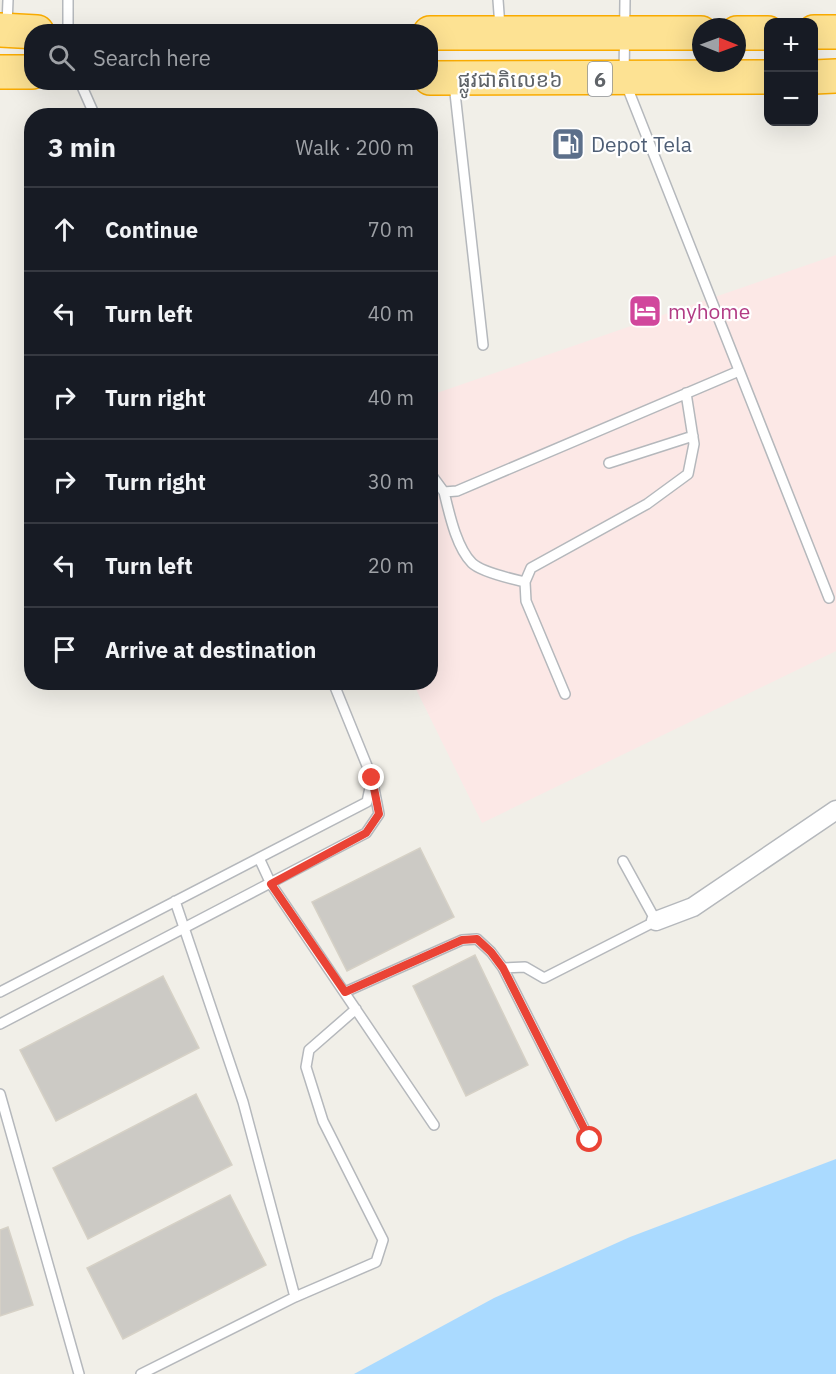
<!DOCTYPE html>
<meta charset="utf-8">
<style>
body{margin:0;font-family:"IBM Plex Sans","Noto Sans Khmer",sans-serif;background:#20242c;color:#f1f3f6}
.controls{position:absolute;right:18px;top:18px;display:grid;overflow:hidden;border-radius:12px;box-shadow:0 6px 24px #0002}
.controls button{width:54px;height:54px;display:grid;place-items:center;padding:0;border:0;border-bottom:2px solid #363941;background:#171b24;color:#f1f3f6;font:30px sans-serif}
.compass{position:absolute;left:692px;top:18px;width:54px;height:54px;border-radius:50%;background:#171b24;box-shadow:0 6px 24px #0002;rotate:91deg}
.stop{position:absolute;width:18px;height:18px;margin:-14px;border:4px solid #ea4335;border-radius:50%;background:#fff}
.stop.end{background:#ea4335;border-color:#fff;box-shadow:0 2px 6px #0008}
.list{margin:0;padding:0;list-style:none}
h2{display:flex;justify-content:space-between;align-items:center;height:78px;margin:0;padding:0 24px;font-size:26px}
h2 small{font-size:20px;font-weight:400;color:#9ea1a6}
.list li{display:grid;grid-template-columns:39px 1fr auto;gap:18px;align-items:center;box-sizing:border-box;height:84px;padding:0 24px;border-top:2px solid #363941}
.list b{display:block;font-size:22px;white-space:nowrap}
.list em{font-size:20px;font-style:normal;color:#9ea1a6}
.icon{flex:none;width:33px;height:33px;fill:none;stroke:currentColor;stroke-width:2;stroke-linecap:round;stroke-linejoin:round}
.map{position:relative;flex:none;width:836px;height:1374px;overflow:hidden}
.search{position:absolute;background:#171b24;box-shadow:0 6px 24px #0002;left:24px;top:24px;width:414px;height:66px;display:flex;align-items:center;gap:15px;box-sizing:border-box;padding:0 21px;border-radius:24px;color:#9ea1a6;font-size:22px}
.panel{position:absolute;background:#171b24;box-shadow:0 6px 24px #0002;left:24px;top:108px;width:414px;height:582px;border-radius:24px}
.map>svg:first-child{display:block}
.medical{fill:#fce8e6}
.water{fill:#aadaff}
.building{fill:#cccac5;stroke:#d6d1c6;stroke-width:1.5}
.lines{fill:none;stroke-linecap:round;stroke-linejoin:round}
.lane-casing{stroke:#b5b8bc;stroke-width:12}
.street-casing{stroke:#b5b8bc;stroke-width:21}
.highway-casing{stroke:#f9ab00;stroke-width:36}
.lane{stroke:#fff;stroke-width:9}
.street{stroke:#fff;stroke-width:18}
.highway{stroke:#fde293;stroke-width:33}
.route{stroke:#ea4335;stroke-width:8}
.labels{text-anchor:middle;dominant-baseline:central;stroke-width:4.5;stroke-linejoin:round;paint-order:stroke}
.shield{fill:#fff;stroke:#8f9295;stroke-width:1.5}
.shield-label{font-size:20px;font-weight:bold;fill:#5f6368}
.street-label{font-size:21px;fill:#5f6368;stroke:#fff}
.service-label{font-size:21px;fill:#4e5e75;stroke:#fff;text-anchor:start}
.hotel-label{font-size:21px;fill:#b23c85;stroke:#fff;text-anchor:start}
</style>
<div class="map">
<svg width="836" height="1374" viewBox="0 0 836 1374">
<rect width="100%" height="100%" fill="#f1efe8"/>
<path class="medical" d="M836 255V651L482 823 413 683 430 682 431 395Z"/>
<path class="water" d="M836 1159V1374H354L494 1298 630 1237Z"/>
<path class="building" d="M420 848 454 917 347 971 312 902Z
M475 955 528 1065 466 1096 413 986Z
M163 976 199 1048 56 1121 20 1050Z
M196 1094 232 1165 88 1239 53 1168Z
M230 1195 266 1265 123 1339 87 1268Z
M8 1227 33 1305 0 1316V1230Z"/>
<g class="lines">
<g class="lane-casing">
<path id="lane" d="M68 0V32
M498 0 500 27
M625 0 624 79 829 598
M7 25 8 0
M80 82 95 116
M454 84 483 345
M609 463 693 436
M430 473 444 492 457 491 739 371
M444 492C449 512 456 547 472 563 481 572 512 579 525 582
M565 694 526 601 525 582 531 568 647 504 688 474 694 444 686 393
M259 858 271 884 434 1125
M503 968 525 967 544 978 656 921 623 861
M0 992 367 802 371 783
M345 992 462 940 477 939 491 952 503 968 590 1140
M0 1024 366 833 379 814 372 778 333 682
M0 1094 79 1374
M295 1297 376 1262 383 1240 323 1121 306 1067 309 1050 356 1009
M141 1374 295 1297 243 1102 175 901"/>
</g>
<g class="street-casing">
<path id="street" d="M656 921 693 907 836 810"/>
</g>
<g class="highway-casing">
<path id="highway" d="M0 30 37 32
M814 32H836
M430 33H701
M737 33H768
M0 72H32
M814 77 836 76
M430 78 768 77"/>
</g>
<use href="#lane" class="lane"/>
<use href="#street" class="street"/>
<use href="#highway" class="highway"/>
</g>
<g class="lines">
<path class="route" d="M372 778 379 814 366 833 271 884 345 992 462 940 477 939 491 952 503 968 590 1140"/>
</g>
<defs>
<g id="fuel-square" transform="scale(1.725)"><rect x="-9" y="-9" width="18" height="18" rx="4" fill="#5c6f8a" stroke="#fff"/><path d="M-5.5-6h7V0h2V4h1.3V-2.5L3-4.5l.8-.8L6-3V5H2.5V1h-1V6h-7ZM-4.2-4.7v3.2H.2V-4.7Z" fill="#fff"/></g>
<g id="hotel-square" transform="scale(1.725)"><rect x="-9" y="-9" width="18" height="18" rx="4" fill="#d1479c" stroke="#fff"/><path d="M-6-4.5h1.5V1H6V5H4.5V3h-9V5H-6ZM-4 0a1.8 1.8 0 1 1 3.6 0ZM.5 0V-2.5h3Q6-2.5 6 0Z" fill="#fff"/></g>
</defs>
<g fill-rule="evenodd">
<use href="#fuel-square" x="568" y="144"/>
<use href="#hotel-square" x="645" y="311"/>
</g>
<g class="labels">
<rect class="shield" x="588" y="62" width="24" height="34" rx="4.5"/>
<g class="shield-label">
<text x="600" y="79">6</text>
</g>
<g class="street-label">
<text x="510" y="79">ផ្លូវជាតិលេខ៦</text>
</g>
<g class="service-label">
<text x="591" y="144">Depot Tela</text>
</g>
<g class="hotel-label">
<text x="668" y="311">myhome</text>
</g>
</g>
</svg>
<div class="controls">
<button>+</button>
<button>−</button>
</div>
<svg class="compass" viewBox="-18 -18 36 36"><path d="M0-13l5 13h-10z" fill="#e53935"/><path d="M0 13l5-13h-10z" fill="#9ea1a6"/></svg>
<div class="stop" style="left:590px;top:1140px"></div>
<div class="stop end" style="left:372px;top:778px"></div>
<div class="search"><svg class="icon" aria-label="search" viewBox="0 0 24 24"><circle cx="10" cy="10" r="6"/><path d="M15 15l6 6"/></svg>Search here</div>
<section class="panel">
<h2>3 min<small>Walk · 200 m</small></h2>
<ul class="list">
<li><svg class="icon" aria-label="ahead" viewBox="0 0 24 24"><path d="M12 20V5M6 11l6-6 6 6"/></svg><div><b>Continue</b></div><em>70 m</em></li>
<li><svg class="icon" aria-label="left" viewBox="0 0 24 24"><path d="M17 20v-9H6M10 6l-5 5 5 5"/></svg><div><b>Turn left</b></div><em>40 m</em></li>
<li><svg class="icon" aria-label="right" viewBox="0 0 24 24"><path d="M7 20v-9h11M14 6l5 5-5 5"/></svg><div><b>Turn right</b></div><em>40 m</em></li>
<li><svg class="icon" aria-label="right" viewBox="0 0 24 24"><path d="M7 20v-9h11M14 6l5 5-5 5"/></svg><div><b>Turn right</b></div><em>30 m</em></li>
<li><svg class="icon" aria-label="left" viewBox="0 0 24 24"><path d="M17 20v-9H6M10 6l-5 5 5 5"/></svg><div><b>Turn left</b></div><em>20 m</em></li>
<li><svg class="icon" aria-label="arrive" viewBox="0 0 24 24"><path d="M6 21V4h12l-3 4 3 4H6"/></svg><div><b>Arrive at destination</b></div></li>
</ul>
</section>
</div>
